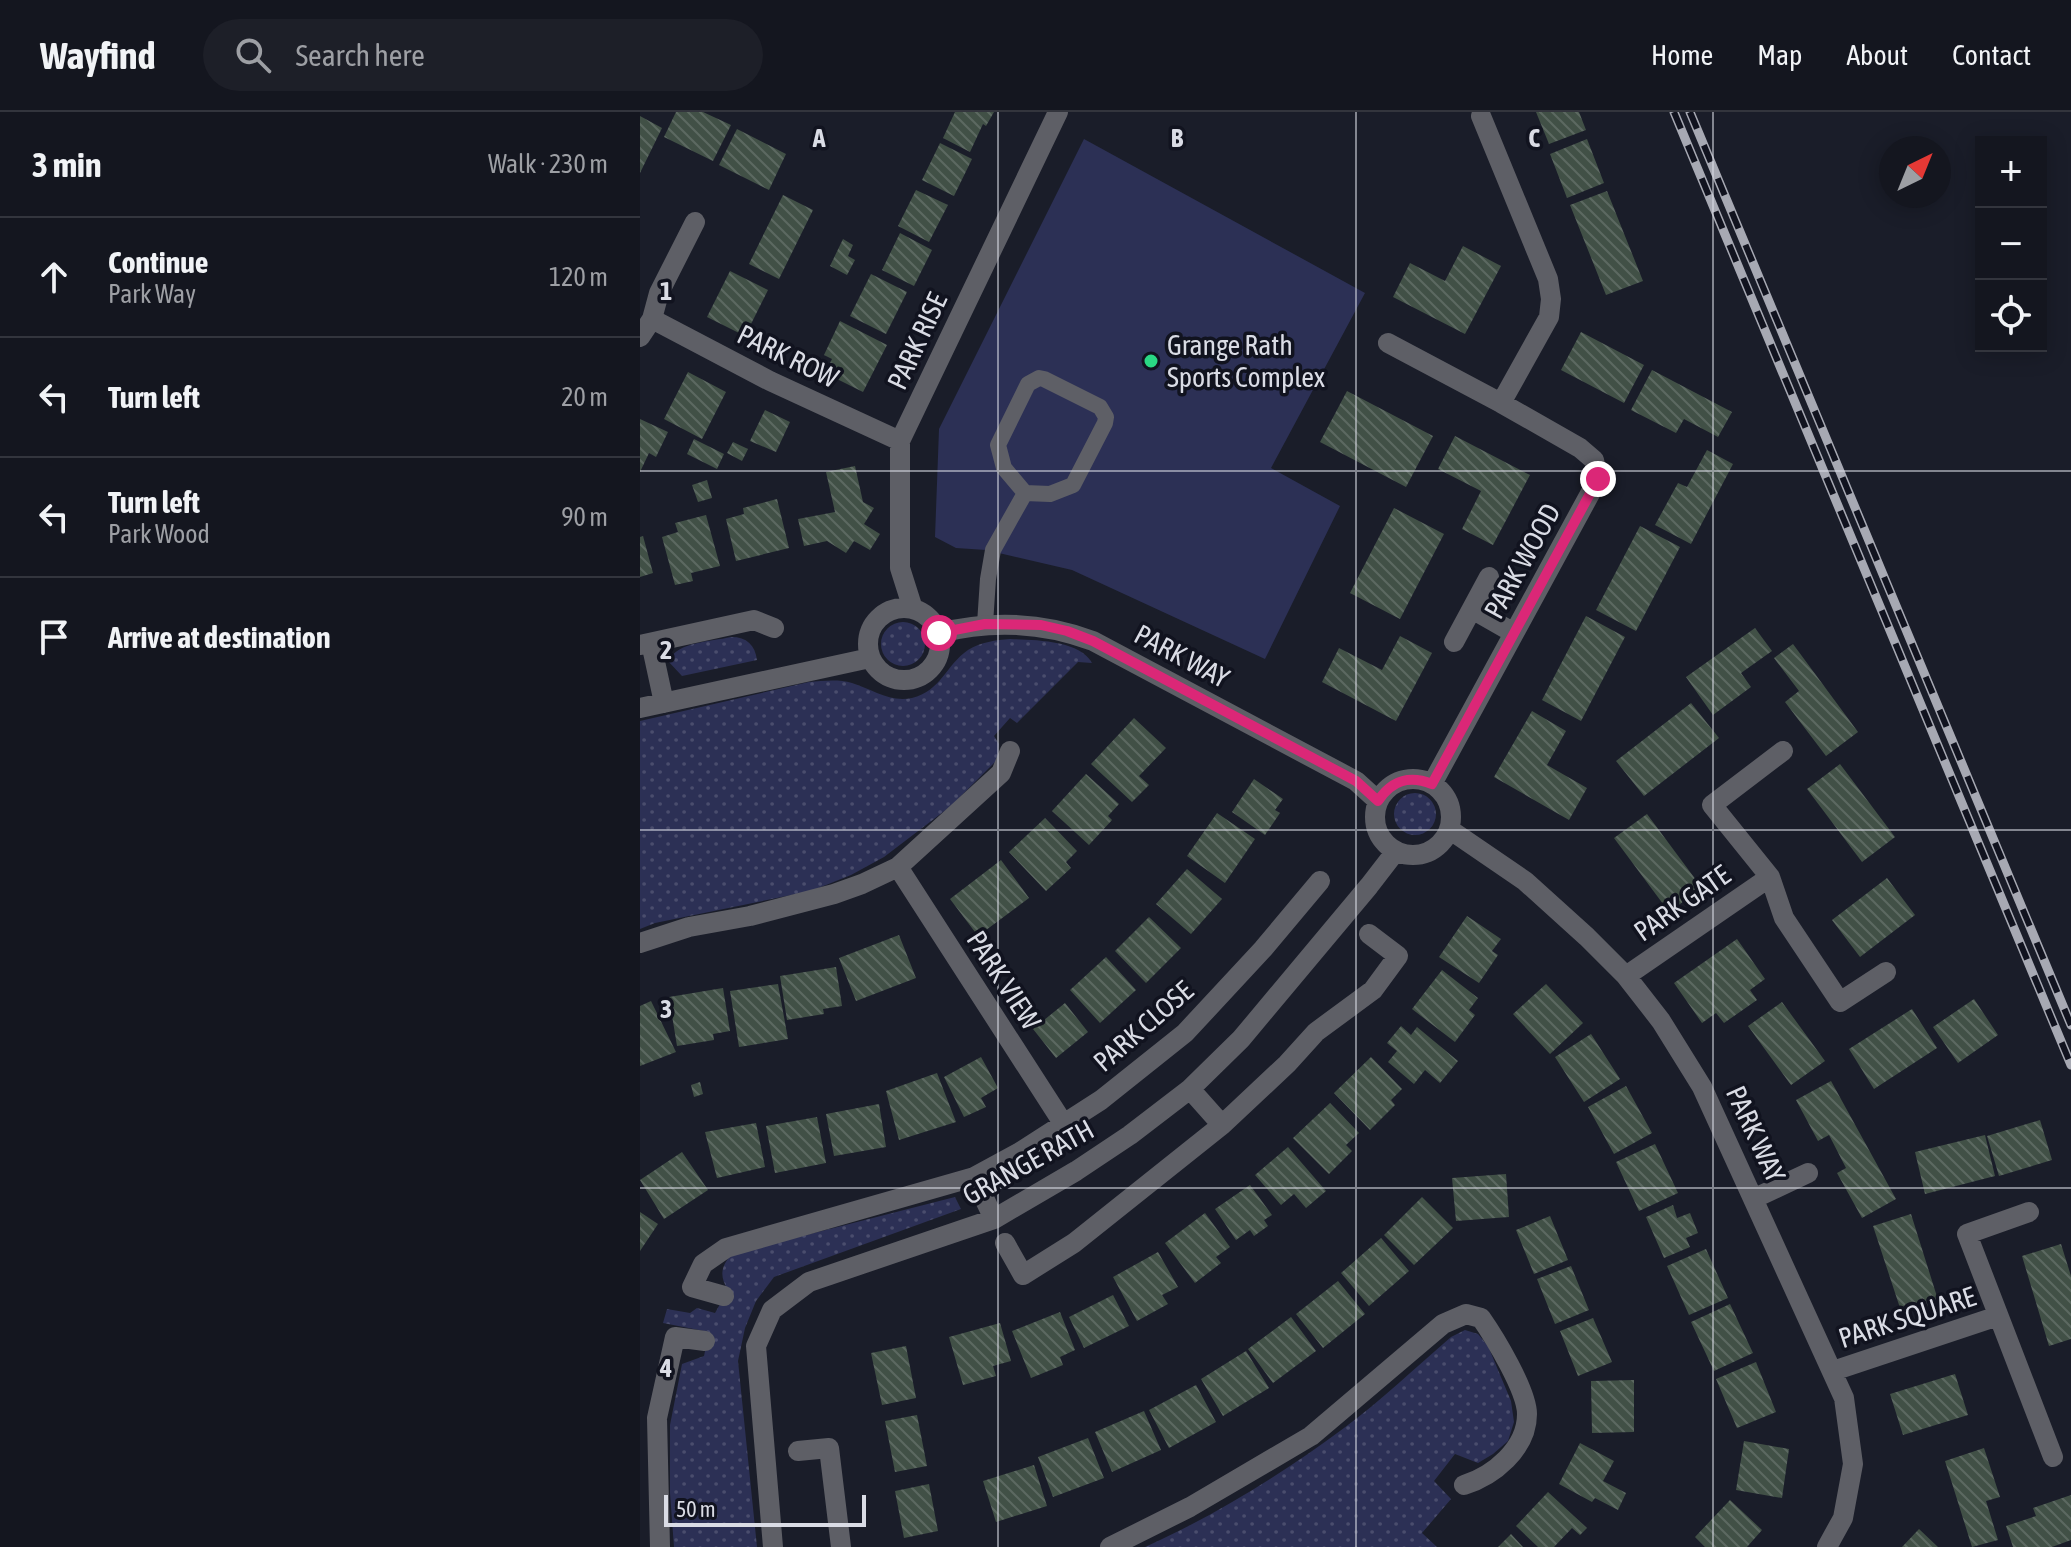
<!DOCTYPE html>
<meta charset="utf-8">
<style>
body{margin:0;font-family:"Asap Condensed",sans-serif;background:#1d1f28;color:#f1f3f6}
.controls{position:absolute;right:24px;top:24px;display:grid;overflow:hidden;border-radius:0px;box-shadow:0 4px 20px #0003}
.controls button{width:72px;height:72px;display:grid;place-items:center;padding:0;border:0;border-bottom:2px solid #33353d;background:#14161f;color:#f1f3f6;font:40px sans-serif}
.compass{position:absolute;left:1239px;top:24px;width:72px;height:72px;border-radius:50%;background:#14161f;box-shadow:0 4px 20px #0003;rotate:43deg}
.scale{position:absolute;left:24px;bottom:20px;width:202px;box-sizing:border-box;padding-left:8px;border:4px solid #dadce5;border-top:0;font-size:22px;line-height:28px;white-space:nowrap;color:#dadce5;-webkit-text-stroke:6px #11131f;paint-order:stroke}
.stop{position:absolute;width:24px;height:24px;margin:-18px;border:6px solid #db2777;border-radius:50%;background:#fff}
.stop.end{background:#db2777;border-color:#fff;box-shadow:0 2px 8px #0008}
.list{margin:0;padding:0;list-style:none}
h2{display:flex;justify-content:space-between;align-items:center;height:104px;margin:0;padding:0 32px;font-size:34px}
h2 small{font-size:26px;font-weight:400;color:#9d9fa4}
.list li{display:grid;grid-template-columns:52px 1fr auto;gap:24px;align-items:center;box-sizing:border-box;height:120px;padding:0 32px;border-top:2px solid #33353d}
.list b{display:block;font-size:30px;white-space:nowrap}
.list p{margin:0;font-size:26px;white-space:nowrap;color:#9d9fa4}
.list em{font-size:26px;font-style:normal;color:#9d9fa4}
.icon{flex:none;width:44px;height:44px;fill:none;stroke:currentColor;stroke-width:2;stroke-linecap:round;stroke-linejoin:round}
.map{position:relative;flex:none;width:1431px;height:1435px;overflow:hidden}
header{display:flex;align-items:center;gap:48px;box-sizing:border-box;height:112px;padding:0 40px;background:#14161f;border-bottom:2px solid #33353d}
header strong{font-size:38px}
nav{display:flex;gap:44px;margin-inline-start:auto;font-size:28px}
.search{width:560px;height:72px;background:#1d1f28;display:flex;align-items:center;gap:20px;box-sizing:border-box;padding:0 28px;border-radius:44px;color:#9d9fa4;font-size:30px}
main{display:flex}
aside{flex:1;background:#14161f}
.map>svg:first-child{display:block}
.green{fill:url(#green-dots)}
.pitch{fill:#2c3055}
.building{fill:url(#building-back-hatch)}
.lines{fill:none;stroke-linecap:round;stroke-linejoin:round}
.service{stroke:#5e5f66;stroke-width:16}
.minor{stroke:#5e5f66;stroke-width:20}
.rail-casing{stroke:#a7a9b3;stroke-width:9}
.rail{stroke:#11131f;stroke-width:6;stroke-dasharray:18;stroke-linecap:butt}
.route{stroke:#db2777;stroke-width:10}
.grid{fill:none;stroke:#dadce5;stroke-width:2;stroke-opacity:0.55}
.poi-dot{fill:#2ad884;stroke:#11131f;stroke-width:3}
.labels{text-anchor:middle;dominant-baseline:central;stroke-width:7;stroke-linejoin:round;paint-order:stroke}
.street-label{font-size:28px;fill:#dadce5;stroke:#11131f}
.poi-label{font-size:28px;fill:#dadce5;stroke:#11131f;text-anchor:start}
.grid-label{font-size:26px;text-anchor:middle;font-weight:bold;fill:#dadce5;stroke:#11131f;stroke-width:7;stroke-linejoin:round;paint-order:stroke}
</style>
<header>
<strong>Wayfind</strong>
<div class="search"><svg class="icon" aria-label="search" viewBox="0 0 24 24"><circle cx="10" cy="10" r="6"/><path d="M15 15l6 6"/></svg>Search here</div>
<nav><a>Home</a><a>Map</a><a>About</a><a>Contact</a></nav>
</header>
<main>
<aside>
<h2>3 min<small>Walk · 230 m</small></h2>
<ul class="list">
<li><svg class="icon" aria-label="ahead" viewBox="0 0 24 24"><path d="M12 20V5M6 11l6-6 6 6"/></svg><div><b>Continue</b><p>Park Way</p></div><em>120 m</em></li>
<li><svg class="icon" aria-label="left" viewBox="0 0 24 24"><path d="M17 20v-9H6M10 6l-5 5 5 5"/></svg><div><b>Turn left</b></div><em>20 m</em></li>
<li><svg class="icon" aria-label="left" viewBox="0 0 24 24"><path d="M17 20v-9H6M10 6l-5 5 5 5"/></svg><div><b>Turn left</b><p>Park Wood</p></div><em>90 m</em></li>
<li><svg class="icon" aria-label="arrive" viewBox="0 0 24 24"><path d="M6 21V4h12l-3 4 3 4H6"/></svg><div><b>Arrive at destination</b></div></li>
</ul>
</aside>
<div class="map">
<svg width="1431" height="1435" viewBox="0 0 1431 1435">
<defs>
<pattern id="green-dots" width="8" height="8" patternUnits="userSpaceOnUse" patternTransform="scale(2)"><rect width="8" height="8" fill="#2c3055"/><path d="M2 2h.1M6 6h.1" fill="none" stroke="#4a4d6d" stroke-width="1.8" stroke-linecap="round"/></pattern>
<pattern id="building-back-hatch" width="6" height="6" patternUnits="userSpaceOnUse" patternTransform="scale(2)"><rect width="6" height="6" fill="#415046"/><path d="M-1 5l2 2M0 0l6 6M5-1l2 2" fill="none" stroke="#5c6961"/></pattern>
</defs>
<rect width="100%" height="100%" fill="#1a1d29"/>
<path class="green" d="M241 532a22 22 0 1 1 44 0a22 22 0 1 1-44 0Z
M91 525C107 525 115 533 117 548L42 564 28 549C39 529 70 530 91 525Z
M370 527C394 528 440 528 452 551L438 550 377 611 370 606 354 624 359 632 357 648 311 694 244 745 211 763 171 779 15 811 0 817V609L169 570C183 569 198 567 212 571 232 577 250 591 272 586 301 579 306 553 328 538 341 530 356 528 370 527Z
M754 702a21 21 0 1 1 42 0a21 21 0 1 1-42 0Z
M315 1085 321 1097 134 1165 116 1189 105 1216 98 1249 117 1435H34L30 1381V1313L42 1252 64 1244 69 1220 23 1211 27 1197 50 1201 57 1196 75 1201 88 1178C79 1164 81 1154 92 1142Z
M825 1218 838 1222 848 1234 871 1289 874 1310 868 1329 853 1342 838 1351 815 1342 794 1369 811 1387 782 1421 797 1435H505C576 1403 642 1362 704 1316 742 1288 776 1255 811 1225Z"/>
<path class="pitch" d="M444 27 725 181 631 356 700 394 625 547 432 458 346 438 316 436 295 425 299 317Z"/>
<path class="building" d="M36 0H63L91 13 73 49 24 25Z
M315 0H354L346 14 343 12 330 40 303 26Z
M896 0H939L946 18 909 32Z
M0 4 22 16 0 61Z
M97 17 146 42 129 78 79 53Z
M947 27 964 71 927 86 910 42Z
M300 31 332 47 314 84 282 68Z
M276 78 308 93 289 130 258 114Z
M967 79 1003 169 966 183 930 93Z
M143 83 173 98 139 167 109 152Z
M260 121 292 138 274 174 242 158Z
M203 127 213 133 208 144 215 148 207 163 190 154Z
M823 134 861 154 825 222 753 185 770 151 805 169Z
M90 159 128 178 105 224 67 205Z
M231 162 267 180 246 222 210 204Z
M200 209 247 233 223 280 185 261 192 247 184 243Z
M941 220 1004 253 984 291 921 258Z
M1012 258 1092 300 1078 325 1044 307 1036 321 991 298Z
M48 260 86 280 62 327 24 307Z
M707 279 793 324 766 375 680 330Z
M125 298 150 310 136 340 110 329Z
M0 307 28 320 16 345 9 341 0 360Z
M815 324 890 363 853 433 822 417 841 379 798 357Z
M54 327 84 342 77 357 47 342Z
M93 330 108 337 102 349 87 341Z
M1067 338 1093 352 1051 432 1015 413 1038 371 1047 375Z
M215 354 223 390 234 396 224 412 240 422 230 438 214 429 206 441 187 429 164 434 158 407 195 400 186 360Z
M67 368 72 386 58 390 52 373Z
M137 387 149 436 96 449 86 407 104 402 103 396Z
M754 396 804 422 760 507 710 481Z
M66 403 80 454 51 461 53 469 35 473 22 425 38 420 35 411Z
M1000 414 1040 435 996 519 956 498Z
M3 424 13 461 0 465V425Z
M946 504 985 525 941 609 902 588Z
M1115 516 1132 539 1101 561 1111 575 1073 603 1046 565Z
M760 524 792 541 756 609 682 570 699 536 742 558Z
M1153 532 1218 620 1186 644 1145 590 1159 579 1134 546Z
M1051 591 1079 626 1004 684 976 649Z
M892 599 926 619 907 653 947 676 929 708 854 665Z
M494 606 526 636 499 664 509 673 492 690 451 652Z
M1200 652 1255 725 1222 750 1167 677Z
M446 662 479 692 468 704 472 708 449 733 412 699Z
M614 667 643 687 635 698 640 701 625 723 592 700Z
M577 701 615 727 585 771 547 744Z
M1007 702 1062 776 1029 800 974 726Z
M405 706 437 739 426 750 431 756 406 779 369 740Z
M361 748 389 786 338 824 310 787Z
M547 757 582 787 551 822 516 792Z
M1247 766 1275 803 1220 845 1192 808Z
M827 804 861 827 852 839 858 843 839 871 799 845Z
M509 805 541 836 506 871 475 839Z
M259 823 276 866 216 889 199 846Z
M1097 827 1125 867 1110 878 1117 888 1084 911 1076 901 1062 911 1034 871Z
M466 845 496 878 460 911 430 878Z
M196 855 202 894 183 897 184 902 147 908 140 864Z
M802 858 838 886 829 898 835 903 815 930 772 897Z
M138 872 148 927 99 935 90 879Z
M906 872 943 911 910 942 873 902Z
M83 876 90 919 73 922 74 928 37 934 29 885Z
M1334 887 1358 923 1318 951 1293 915Z
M11 889 36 940 0 954V894Z
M1142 890 1185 949 1151 973 1108 914Z
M425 891 448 920 416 946 393 917Z
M1272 897 1297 936 1234 977 1209 937Z
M761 914 771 923 777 915 818 949 800 971 785 958 774 972 748 950 757 939 747 931Z
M951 922 980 967 944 990 915 945Z
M341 945 358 976 341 986 346 995 324 1005 304 965Z
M731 945 762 977 751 988 755 993 730 1018 694 981Z
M297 961 316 1010 259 1028 246 979Z
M1191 969 1256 1087 1222 1106 1197 1061 1206 1056 1189 1023 1178 1029 1156 988Z
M60 970 63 982 54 985 51 973Z
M986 974 1012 1021 974 1042 948 995Z
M690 991 719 1021 706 1033 712 1039 689 1062 653 1026Z
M239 992 246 1035 194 1044 186 1002Z
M177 1005 186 1051 135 1061 126 1014Z
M1400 1008 1412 1048 1359 1064 1347 1024Z
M116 1011 125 1055 77 1066 65 1020Z
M1345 1023 1355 1064 1285 1082 1275 1040Z
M1015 1032 1038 1081 999 1099 976 1050Z
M648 1035 686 1079 666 1096 654 1082 641 1093 615 1063Z
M42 1040 68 1078 24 1107 0 1068Z
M866 1062 869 1105 816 1109 812 1066Z
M610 1073 632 1103 624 1108 628 1114 614 1124 610 1118 596 1128 575 1097Z
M782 1085 813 1116 774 1153 744 1123Z
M1033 1093 1037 1106 1050 1101 1058 1121 1046 1126 1050 1135 1024 1146 1006 1105Z
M0 1100 18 1112 0 1139Z
M565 1101 590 1135 576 1145 581 1151 555 1171 525 1131Z
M1271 1102 1299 1191 1262 1202 1233 1114Z
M910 1104 928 1148 894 1162 876 1118Z
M741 1126 769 1159 729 1194 701 1161Z
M1421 1132 1431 1164V1227L1409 1234 1382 1144Z
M1066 1137 1088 1186 1049 1203 1027 1154Z
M518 1140 538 1175 522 1183 528 1192 497 1209 473 1165Z
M931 1154 949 1198 915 1212 897 1167Z
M698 1169 725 1202 683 1236 656 1202Z
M473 1183 489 1214 444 1236 429 1205Z
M1090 1192 1113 1241 1074 1259 1051 1210Z
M420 1200 435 1238 420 1245 423 1253 391 1266 372 1219Z
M651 1205 676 1239 633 1271 608 1237Z
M953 1206 972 1250 938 1264 920 1219Z
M360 1211 371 1249 353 1254 356 1264 323 1273 309 1225Z
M266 1234 276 1286 242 1293 231 1241Z
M606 1239 629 1276 583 1304 561 1267Z
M1116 1250 1136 1300 1097 1316 1076 1267Z
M1315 1262 1328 1303 1263 1323 1250 1282Z
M994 1268V1320L952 1321 951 1269Z
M556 1273 576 1310 529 1336 509 1298Z
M504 1299 521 1338 472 1360 455 1320Z
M277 1303 287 1354 255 1360 245 1309Z
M448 1326 464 1366 413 1385 398 1345Z
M1104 1329 1149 1337 1142 1386 1096 1378Z
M940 1331 974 1349 963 1369 986 1381 978 1398 955 1386 952 1390 919 1372Z
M1344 1336 1360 1385 1346 1389 1358 1428 1332 1435 1305 1349Z
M394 1353 407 1394 356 1410 343 1369Z
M289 1372 298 1419 264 1426 255 1379Z
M908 1380 947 1416 940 1423 932 1416 914 1435H898L876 1414Z
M1431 1383V1428L1412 1435H1373L1366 1414 1396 1404 1393 1396Z
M1090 1388 1122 1418 1107 1435H1065L1055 1425Z
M1279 1417 1298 1435H1262Z
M871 1422 883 1435H858Z"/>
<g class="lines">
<path class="service" d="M345 512 348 467 353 438 385 381 364 356 358 333 388 272 399 266 404 267 460 295 466 305 465 311 433 373 410 382 385 381"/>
<path class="minor" d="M12 207 130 269 260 329
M0 225 12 207 19 181 55 110
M748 231 861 291
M228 532a36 36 0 1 1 72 0a36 36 0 1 1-72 0Z
M273 497 260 456V329L418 0
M832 497 874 521
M299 521C351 508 403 510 453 529L716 669 738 689
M814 530 849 465
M11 531 24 591
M0 533 114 508 134 516
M0 596 230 546
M1143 639 1072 693 1130 765 1144 806 1200 890 1246 860
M735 705a38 38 0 1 1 76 0a38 38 0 1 1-76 0Z
M792 672 958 367 954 348 940 336 861 291 909 205 911 187 908 167 841 4
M809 717 885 769 947 825 986 864 1021 909 1062 975 1204 1286 1213 1352 1203 1406 1187 1435
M258 755 423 1011
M0 831 49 815 110 804 194 782 222 772 258 755 361 661 370 639
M986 864 1130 765
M550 977 582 1013
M334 1065 354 1107
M1115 1086 1168 1061
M1389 1100 1327 1122 1413 1345
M365 1131 383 1163 434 1131 582 1013 647 952 676 920 733 878 758 844 729 822
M84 1184 52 1175 63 1152 86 1136 334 1065 380 1040 461 988 545 921 623 837 680 769
M1193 1259 1358 1204
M158 1339 189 1336 201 1435
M20 1435 17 1306 35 1225 65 1229
M133 1435 116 1234 132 1198 169 1170 354 1107 436 1059 490 1023 550 977 601 927 729 774 756 739
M470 1435 550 1395 671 1324 803 1212 826 1202 841 1206C855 1226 887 1279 887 1302 887 1337 853 1364 824 1373"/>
<g class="rail-casing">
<path id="rail" d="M1034 0 1431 953
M1050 0 1431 913"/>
</g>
<use href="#rail" class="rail"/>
</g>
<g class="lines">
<path class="route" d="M299 521 345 512 401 513 427 519 453 529 716 669 738 689C752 668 769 663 792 672L958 367"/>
</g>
<path class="grid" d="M358 0V1435M716 0V1435M1073 0V1435M0 359H1431M0 718H1431M0 1076H1431"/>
<circle class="poi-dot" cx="511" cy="249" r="8"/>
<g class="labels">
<g class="street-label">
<text transform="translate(277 229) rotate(-65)">PARK RISE</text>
<text transform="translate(148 244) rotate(26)">PARK ROW</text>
<text transform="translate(882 449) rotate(-61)">PARK WOOD</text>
<text transform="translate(542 544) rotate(28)">PARK WAY</text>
<text transform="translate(1042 791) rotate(-35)">PARK GATE</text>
<text transform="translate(364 868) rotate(57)">PARK VIEW</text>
<text transform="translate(503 914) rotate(-41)">PARK CLOSE</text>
<text transform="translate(1116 1022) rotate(65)">PARK WAY</text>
<text transform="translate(388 1050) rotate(-29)">GRANGE RATH</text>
<text transform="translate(1267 1205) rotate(-18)">PARK SQUARE</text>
</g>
<g class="poi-label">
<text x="527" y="233">Grange Rath<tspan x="527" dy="32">Sports Complex</tspan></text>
</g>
</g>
<g class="grid-label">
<text x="179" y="35">A</text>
<text x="537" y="35">B</text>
<text x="894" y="35">C</text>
<text x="26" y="188">1</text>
<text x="26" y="547">2</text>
<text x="26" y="906">3</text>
<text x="26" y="1265">4</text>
</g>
</svg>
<div class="controls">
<button>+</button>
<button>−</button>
<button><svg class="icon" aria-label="locate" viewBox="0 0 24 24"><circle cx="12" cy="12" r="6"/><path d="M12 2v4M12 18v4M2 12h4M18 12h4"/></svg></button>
</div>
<svg class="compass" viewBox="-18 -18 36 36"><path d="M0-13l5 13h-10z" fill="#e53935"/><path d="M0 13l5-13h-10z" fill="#9d9fa4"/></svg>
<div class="scale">50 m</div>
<div class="stop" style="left:299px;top:521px"></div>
<div class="stop end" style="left:958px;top:367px"></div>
</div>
</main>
